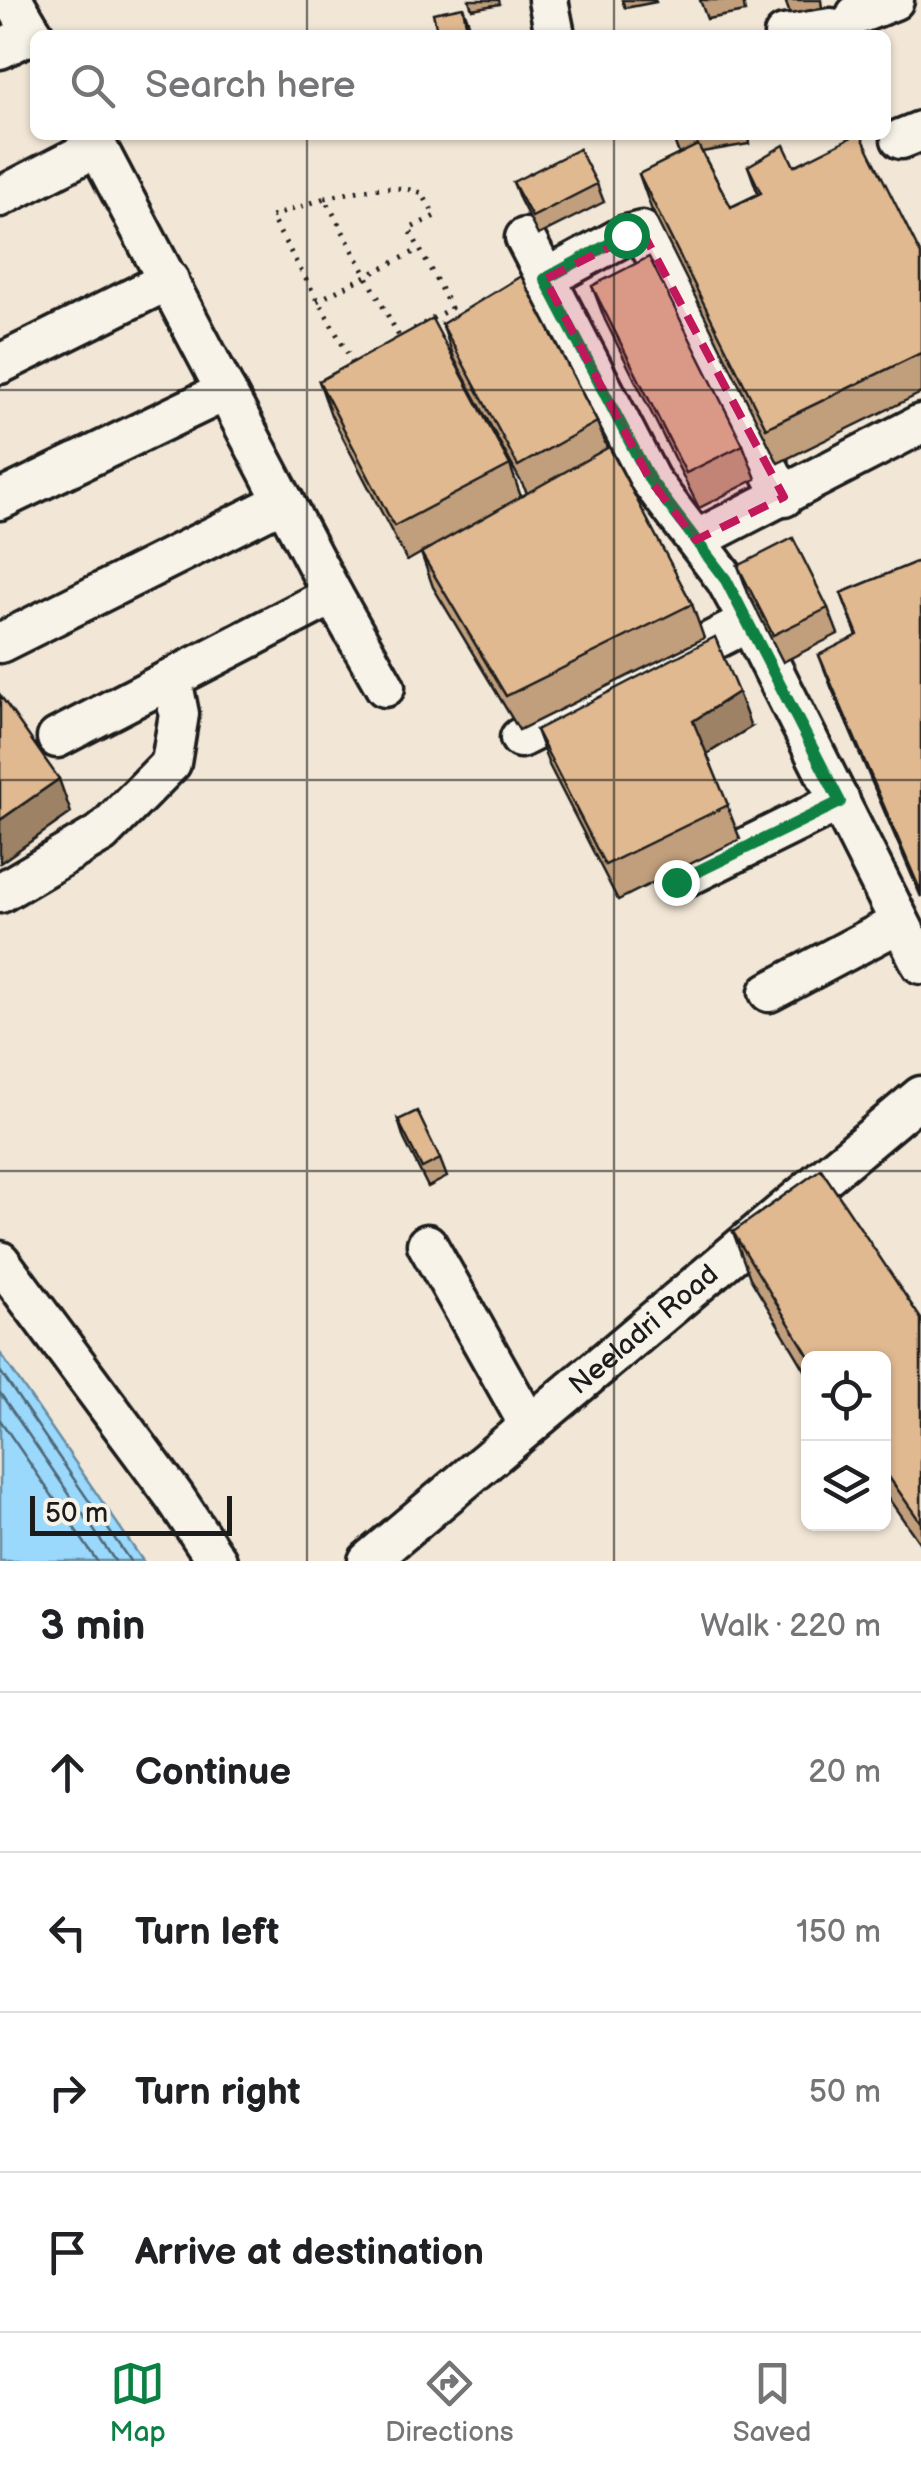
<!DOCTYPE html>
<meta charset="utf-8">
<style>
body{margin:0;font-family:"Balsamiq Sans",sans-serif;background:#f6f6f6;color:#202124}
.controls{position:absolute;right:30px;bottom:30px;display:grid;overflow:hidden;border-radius:15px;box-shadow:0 2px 8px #0004}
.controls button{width:90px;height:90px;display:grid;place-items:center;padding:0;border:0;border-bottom:2px solid #e0e0e0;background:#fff;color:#202124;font:50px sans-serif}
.scale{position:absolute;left:30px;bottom:25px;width:202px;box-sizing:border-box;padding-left:10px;border:5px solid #1c1c1c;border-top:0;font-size:28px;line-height:35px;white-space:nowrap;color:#1c1c1c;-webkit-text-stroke:8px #f7f3e8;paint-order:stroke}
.stop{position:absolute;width:30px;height:30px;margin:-22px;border:8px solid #0b8043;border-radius:50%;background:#fff}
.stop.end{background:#0b8043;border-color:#fff;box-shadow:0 2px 10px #0008}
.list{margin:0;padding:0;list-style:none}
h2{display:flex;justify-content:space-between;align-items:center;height:130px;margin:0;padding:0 40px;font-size:42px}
h2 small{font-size:32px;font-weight:400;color:#757577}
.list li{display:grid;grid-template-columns:65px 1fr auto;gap:30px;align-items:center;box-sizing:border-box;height:160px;padding:0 40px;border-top:2px solid #e0e0e0}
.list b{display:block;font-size:38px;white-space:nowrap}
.list em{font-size:32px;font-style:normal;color:#757577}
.icon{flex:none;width:55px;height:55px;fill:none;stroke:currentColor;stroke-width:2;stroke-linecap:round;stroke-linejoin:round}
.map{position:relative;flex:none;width:921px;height:1561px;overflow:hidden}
.search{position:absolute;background:#fff;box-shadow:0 2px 8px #0004;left:30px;right:30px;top:30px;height:110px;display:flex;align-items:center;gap:25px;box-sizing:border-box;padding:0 35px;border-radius:15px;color:#757577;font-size:38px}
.sheet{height:770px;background:#fff}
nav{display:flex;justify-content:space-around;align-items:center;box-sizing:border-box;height:140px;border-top:2px solid #e0e0e0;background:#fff;font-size:28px;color:#757577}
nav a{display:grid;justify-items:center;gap:5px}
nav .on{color:#0b8043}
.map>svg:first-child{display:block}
.water{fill:#9ad8fc;stroke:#688da2;stroke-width:2.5}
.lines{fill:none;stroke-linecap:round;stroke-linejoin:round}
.shore{stroke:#4e6776;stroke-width:2.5}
.minor-casing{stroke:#1c1c1c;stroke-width:45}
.path{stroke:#1c1c1c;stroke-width:5;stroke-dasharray:2.5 8;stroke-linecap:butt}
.minor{stroke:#f7f3e8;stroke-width:38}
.wall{fill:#c19f7d;stroke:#1c1c1c;stroke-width:2.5}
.shaded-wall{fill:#9d8266;stroke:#1c1c1c;stroke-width:2.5}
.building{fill:#e0b991;stroke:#1c1c1c;stroke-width:2.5}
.route{stroke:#0b8043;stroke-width:12}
.marked{fill:#c2185b;fill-opacity:0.2;stroke:#c2185b;stroke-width:8;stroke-dasharray:20 12;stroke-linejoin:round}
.grid{fill:none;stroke:#1c1c1c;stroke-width:2.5;stroke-opacity:0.55}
.labels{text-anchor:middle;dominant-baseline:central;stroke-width:9;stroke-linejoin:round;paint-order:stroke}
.street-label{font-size:28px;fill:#1c1c1c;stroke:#f7f3e8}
</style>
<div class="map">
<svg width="921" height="1561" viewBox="0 0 921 1561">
<rect width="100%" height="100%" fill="#f2e7d7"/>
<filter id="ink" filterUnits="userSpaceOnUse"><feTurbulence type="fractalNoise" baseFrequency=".01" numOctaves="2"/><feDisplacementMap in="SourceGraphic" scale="20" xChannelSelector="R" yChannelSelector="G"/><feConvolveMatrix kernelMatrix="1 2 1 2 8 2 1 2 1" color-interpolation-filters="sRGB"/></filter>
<g filter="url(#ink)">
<path class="water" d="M0 1353 143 1561H0Z"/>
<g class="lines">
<path class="shore" d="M0 1371 130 1561
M0 1393 115 1561
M0 1420 97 1561"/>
<g class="minor-casing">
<g id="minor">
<path d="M13 0 35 37"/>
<path d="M548 0 555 35"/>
<path d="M856 15 894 0"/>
<path d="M784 35 831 28"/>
<path d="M0 49 33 33"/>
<path d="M91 135 333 595 385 687"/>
<path d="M901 139 921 131"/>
<path d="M0 197 97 147"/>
<path d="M525 238 650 480 726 580 749 622 921 964"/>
<path d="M545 279 626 235 642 231 784 497"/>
<path d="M0 364 169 280"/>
<path d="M0 500 226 391"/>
<path d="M696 540 921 424"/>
<path d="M0 643 284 501"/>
<path d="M57 738 333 595"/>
<path d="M520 738 749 622"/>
<path d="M676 882 840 801"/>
<path d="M0 893 102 833 171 763 179 714 172 679"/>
<path d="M769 992 899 923"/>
<path d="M427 1244 529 1425"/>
<path d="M0 1261 174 1496 217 1561"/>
<path id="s1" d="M368 1561 921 1096"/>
</g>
</g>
<path class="path" d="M325 198C358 191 389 182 422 193L435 216 409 229 451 308 407 333
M317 301 420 249
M353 363 271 217 325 198 402 342"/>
<use href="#minor" class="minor"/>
</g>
<path class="wall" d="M469 0H499L500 4 472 9Z
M622 0H655L656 2 625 8Z
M700 0H743L745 12 707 19Z
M785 0H821L822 8 790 14Z
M672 135H748L749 144 702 152 731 207 758 194 748 166H794L921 255V393L778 463 651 208 639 174 679 154Z
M513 182 597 184 604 202 538 235 520 200Z
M592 286 743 445 756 479 699 508 605 320Z
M442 324 597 422 607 448 692 604 704 638 519 730 433 587 421 553 432 547 407 561 331 415 319 381 510 465 521 497 527 493 454 358Z
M921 560V897L832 689 819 655 857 636 841 593Z
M738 566 828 608 838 634 783 662 748 593Z
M751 727 707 754 740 839 618 900 549 765 536 730Z
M398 1120 440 1159 447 1177 428 1187 404 1139Z
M733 1232 921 1319V1545L884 1492V1358H808V1375L750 1278Z"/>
<path class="shaded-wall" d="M463 7 470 26 471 35H468Z
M738 692 751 727 705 755 693 721Z
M59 779 71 813 0 863V820Z"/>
<path class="building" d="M463 7 468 35H438L433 13Z
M856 135H861L921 255V353L766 428 639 174 698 145 731 207 761 193 748 166 784 145 794 166Z
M579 149 597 184 532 217 513 182Z
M649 257 743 445 686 473 592 286Z
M521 276 597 422 518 466 442 324Z
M432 319 510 465 394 526 319 381Z
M609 447 692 604 506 696 421 553Z
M793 538 828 608 773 635 738 566Z
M921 560V892L819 655 858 635 841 593Z
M715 637 738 692 693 721 728 805 605 865 536 730Z
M0 695 59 779 0 820Z
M417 1111 440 1159 422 1168 398 1120Z
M821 1169 921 1319V1523L884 1470V1358H810L733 1232Z"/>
</g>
<g class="lines" filter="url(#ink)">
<path class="route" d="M626 235 545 279 650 480 726 580 840 802 676 882"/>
</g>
<path class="marked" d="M642 231 784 497 696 540 650 480 545 279Z"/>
<path class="grid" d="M307 0V35M614 0V35M307 135V1561M614 135V1561M0 390H921M0 780H921M0 1171H921"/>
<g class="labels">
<g class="street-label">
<text stroke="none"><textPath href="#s1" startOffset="360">Neeladri Road</textPath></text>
</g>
</g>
</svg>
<div class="controls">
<button><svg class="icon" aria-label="locate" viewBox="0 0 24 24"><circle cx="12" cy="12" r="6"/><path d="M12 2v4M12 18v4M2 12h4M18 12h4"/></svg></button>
<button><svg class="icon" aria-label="layers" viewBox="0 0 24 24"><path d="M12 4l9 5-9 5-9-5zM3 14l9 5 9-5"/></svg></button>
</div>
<div class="scale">50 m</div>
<div class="stop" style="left:626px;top:235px"></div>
<div class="stop end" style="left:676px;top:882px"></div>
<div class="search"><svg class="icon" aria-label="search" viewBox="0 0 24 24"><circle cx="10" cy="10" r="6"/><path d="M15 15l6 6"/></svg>Search here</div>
</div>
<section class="sheet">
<h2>3 min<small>Walk · 220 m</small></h2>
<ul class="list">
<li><svg class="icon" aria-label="ahead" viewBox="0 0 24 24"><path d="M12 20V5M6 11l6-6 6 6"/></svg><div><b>Continue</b></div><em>20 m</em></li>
<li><svg class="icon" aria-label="left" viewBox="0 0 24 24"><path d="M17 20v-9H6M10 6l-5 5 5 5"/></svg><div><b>Turn left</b></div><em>150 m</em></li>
<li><svg class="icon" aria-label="right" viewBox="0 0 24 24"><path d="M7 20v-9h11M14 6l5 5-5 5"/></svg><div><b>Turn right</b></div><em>50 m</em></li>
<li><svg class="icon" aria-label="arrive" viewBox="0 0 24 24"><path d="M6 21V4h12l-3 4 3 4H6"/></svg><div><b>Arrive at destination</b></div></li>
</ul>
</section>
<nav>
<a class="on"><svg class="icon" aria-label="map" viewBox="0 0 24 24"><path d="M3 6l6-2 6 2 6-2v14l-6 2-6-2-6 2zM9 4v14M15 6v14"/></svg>Map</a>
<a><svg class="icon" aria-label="directions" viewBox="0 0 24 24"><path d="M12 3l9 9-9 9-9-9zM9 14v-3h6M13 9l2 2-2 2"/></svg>Directions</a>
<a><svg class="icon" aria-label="saved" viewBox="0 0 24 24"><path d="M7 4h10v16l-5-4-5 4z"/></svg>Saved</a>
</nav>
